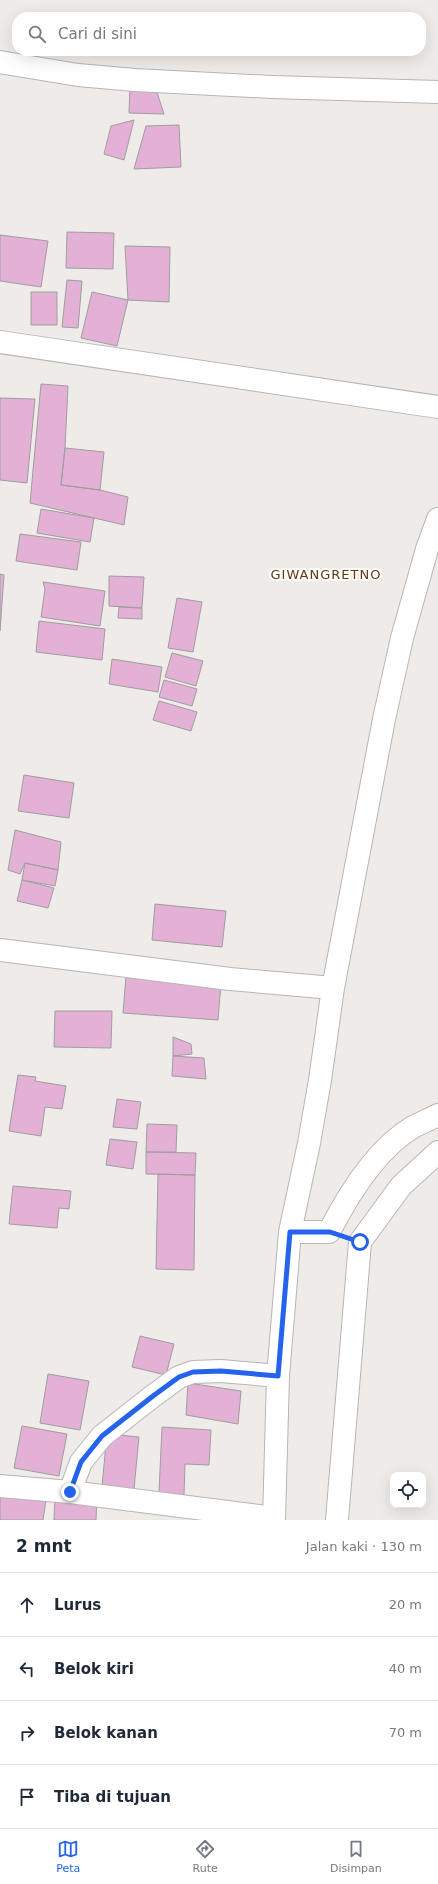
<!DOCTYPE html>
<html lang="id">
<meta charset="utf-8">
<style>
body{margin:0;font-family:"DejaVu Sans",sans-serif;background:#f6f6f7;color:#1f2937}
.controls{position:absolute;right:12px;bottom:12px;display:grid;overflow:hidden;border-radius:8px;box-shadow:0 4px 16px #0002}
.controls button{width:36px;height:36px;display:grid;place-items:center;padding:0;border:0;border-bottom:1px solid #e0e1e3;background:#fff;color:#1f2937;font:20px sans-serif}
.stop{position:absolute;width:12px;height:12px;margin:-9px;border:3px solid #2563eb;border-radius:50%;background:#fff}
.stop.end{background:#2563eb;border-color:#fff;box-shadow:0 1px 4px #0008}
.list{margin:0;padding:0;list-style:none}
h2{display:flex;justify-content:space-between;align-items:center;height:52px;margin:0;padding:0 16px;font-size:17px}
h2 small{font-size:13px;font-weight:400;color:#747a83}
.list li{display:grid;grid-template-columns:26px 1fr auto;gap:12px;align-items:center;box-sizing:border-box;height:64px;padding:0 16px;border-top:1px solid #e0e1e3}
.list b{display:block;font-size:15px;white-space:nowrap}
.list em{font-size:13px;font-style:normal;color:#747a83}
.icon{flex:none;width:22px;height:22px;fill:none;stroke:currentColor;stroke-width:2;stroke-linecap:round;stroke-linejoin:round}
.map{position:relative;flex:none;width:438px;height:1520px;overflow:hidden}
.search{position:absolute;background:#fff;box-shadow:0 4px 16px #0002;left:12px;right:12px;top:12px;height:44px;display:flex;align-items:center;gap:10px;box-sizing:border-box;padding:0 14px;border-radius:16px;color:#747a83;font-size:15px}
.sheet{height:308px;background:#fff}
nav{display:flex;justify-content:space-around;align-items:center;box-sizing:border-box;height:56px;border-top:1px solid #e0e1e3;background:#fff;font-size:11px;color:#747a83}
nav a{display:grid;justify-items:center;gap:2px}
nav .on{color:#2563eb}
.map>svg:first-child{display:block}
.building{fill:#e2b1d5;stroke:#a09d9f}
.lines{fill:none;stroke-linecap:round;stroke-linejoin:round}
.minor-casing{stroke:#b9b5b3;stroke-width:24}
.minor{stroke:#fff;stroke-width:22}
.route{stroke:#2563eb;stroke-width:5}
.labels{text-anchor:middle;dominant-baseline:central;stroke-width:4;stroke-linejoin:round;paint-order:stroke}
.quarter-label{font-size:13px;letter-spacing:1px;fill:#623710;stroke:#fff}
</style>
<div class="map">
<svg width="438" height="1520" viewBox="0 0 438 1520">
<rect width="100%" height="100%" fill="#efebe9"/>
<path class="building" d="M130 88 156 89 164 114 129 113Z
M134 120 124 160 104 154 111 126Z
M179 125 181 167 134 169 146 126Z
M67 232 114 233 113 269 66 268Z
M0 235 48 241 41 287 0 281Z
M125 246 170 247 169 302 128 300Z
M67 280 82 281 78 328 62 327Z
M31 292H57V325H31Z
M92 292 128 300 117 346 81 338Z
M41 384 68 386 65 448 61 485 100 490 128 497 124 525 30 503Z
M0 398 35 399 27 483 0 480Z
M65 448 104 452 100 490 61 485Z
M41 509 94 518 90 542 37 533Z
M20 534 81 542 77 570 16 561Z
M0 574 4 575 0 631Z
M109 576 144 577 142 608 109 606Z
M43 582 105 591 100 626 41 617 45 589Z
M177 598 202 602 193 652 168 648Z
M119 607 142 608V619L118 618Z
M39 621 105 629 102 660 36 652Z
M172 653 203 661 196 686 165 677Z
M112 659 162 667 158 692 109 684Z
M164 680 197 689 192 706 159 697Z
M159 701 197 712 191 731 153 720Z
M24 775 74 783 69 818 18 811Z
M15 830 61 842 58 870 25 863 20 874 8 870Z
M25 863 58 870 55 886 22 880Z
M22 880 54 888 48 908 17 901Z
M155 904 226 911 222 947 152 940Z
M126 976 221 983 218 1020 123 1013Z
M55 1011H112L111 1048 54 1047Z
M173 1037 191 1044 192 1054 173 1056Z
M173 1056 204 1058 206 1079 172 1076Z
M18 1075 36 1077 35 1081 66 1086 62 1109 45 1107 41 1136 9 1131Z
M117 1099 141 1102 137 1129 113 1127Z
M147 1124 177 1125 176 1152H146Z
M110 1139 137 1142 133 1169 106 1165Z
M146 1152 196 1153 195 1175 146 1174Z
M158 1174 195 1175 194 1270 156 1269Z
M13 1186 71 1191 69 1209 59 1208 57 1228 9 1224Z
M140 1336 174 1344 166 1375 132 1367Z
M48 1374 89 1381 80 1430 40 1423Z
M188 1383 241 1391 238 1424 186 1415Z
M22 1426 67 1434 59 1476 14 1468Z
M162 1427 211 1430 209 1465 185 1464 184 1495 159 1493Z
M107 1434 139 1437 134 1489 102 1486Z
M0 1492 46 1500 43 1520H0Z
M55 1495 97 1497 96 1520H54Z"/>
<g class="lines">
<g class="minor-casing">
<path id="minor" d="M0 62 78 75 135 80 272 87 438 92
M0 342 438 407
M0 950 230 979 333 988
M290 1232H329C348 1195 376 1149 413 1127 421 1123 430 1119 438 1115
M0 1486 70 1492 274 1518
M70 1492 81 1462 102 1436 153 1396 179 1377 193 1372 221 1371 278 1376
M274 1520 278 1376 290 1232 309 1143 320 1080 333 988 384 719 402 638 427 549 438 519
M337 1520 360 1242 401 1186 438 1152"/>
</g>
<use href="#minor" class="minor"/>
</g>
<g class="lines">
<path class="route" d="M70 1492 81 1462 102 1436 153 1396 179 1377 193 1372 221 1371 278 1376 290 1232H330L360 1242"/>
</g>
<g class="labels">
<g class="quarter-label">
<text x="326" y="574">GIWANGRETNO</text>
</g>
</g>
</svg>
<div class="controls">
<button><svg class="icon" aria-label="locate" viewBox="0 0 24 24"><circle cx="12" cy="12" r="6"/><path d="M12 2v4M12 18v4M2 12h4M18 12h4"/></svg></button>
</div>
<div class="stop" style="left:360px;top:1242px"></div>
<div class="stop end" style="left:70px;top:1492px"></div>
<div class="search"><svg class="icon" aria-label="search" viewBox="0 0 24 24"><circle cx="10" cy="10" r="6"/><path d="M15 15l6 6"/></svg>Cari di sini</div>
</div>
<section class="sheet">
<h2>2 mnt<small>Jalan kaki · 130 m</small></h2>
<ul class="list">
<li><svg class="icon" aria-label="ahead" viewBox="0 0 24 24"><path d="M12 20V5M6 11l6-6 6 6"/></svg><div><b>Lurus</b></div><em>20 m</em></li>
<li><svg class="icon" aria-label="left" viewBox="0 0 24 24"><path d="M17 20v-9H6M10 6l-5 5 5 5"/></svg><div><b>Belok kiri</b></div><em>40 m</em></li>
<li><svg class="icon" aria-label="right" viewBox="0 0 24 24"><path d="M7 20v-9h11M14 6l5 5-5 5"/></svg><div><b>Belok kanan</b></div><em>70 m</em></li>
<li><svg class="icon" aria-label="arrive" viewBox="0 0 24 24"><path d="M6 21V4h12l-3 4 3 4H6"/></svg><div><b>Tiba di tujuan</b></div></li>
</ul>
</section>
<nav>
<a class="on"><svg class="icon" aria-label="map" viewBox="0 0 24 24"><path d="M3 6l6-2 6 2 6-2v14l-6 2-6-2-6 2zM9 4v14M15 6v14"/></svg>Peta</a>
<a><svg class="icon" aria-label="directions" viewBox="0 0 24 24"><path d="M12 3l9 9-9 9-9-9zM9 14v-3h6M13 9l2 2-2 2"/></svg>Rute</a>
<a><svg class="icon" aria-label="saved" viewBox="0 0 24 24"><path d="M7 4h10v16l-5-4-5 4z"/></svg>Disimpan</a>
</nav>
